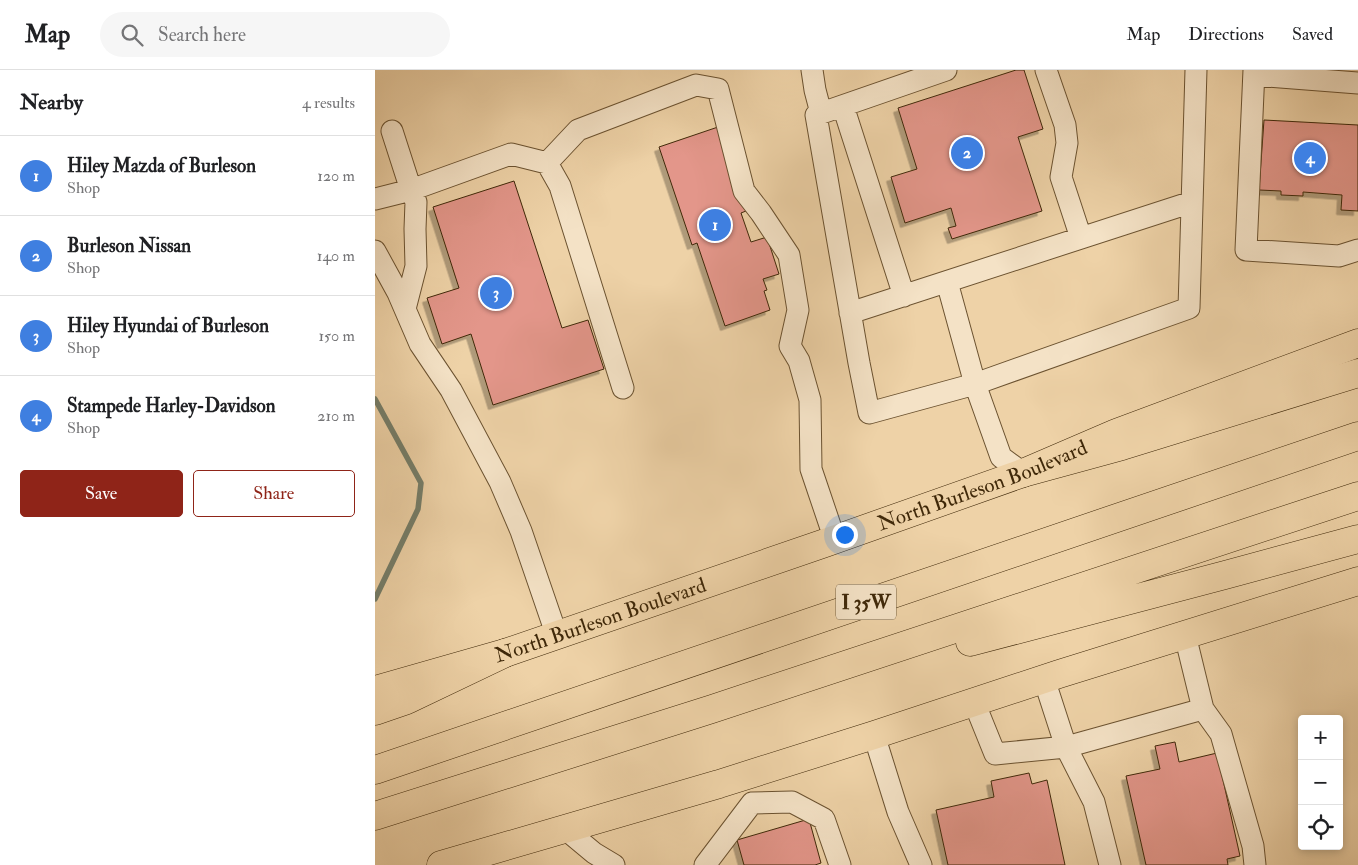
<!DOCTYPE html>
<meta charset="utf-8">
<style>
body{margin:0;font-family:"IM FELL Double Pica",serif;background:#f6f6f6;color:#202124}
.controls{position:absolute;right:15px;bottom:15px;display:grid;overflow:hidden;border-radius:5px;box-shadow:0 2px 8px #0003}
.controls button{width:45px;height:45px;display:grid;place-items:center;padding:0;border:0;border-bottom:1px solid #e0e0e0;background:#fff;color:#202124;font:25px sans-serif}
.you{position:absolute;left:469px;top:464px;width:18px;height:18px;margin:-12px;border:4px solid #fff;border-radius:50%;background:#1a73e8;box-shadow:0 0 0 8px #1a73e833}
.badge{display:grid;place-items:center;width:32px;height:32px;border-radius:50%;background:#8f2418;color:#fff;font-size:16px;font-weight:700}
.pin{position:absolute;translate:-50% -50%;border:2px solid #fff;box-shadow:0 1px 5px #0006}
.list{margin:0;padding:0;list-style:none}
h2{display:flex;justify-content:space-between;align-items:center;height:65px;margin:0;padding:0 20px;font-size:21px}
h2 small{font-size:16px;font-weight:400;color:#757577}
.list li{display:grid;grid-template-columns:32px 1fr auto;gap:15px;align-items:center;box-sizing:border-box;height:80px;padding:0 20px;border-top:1px solid #e0e0e0}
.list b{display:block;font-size:19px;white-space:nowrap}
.list p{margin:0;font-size:16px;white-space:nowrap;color:#757577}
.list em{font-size:16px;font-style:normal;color:#757577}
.actions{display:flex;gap:10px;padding:15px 20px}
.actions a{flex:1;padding:11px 0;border:1px solid #8f2418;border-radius:5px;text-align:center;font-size:18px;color:#8f2418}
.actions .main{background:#8f2418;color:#fff}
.icon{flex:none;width:28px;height:28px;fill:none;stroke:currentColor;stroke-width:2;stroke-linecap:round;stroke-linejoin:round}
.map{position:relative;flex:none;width:983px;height:795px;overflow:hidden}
header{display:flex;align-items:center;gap:30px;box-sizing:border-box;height:70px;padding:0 25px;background:#fff;border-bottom:1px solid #e0e0e0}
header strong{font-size:24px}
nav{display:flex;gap:28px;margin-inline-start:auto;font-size:18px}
.search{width:350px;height:45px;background:#f6f6f6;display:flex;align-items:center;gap:12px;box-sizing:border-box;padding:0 18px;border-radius:28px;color:#757577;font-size:19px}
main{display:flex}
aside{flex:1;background:#fff}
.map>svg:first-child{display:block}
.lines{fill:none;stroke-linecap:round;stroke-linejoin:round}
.stream{stroke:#757e6a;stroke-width:5.5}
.building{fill:#e3968a;stroke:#3f2809;filter:url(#shadow)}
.minor-casing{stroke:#6b5230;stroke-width:23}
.major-casing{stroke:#3f2809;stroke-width:29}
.highway-casing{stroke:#3f2809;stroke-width:29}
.minor{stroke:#f4e2c6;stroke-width:21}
.major{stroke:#eed2a7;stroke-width:28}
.highway{stroke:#eed2a7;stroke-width:28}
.labels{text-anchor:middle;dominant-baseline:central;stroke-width:4;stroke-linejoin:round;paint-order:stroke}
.shield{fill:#f4e2c6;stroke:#756042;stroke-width:1}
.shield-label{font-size:20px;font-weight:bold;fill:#3f2809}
.street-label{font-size:21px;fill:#3f2809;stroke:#f4e2c6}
</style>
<header>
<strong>Map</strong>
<div class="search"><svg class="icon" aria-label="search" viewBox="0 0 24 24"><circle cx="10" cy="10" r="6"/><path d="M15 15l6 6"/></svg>Search here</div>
<nav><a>Map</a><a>Directions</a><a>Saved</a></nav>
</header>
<main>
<aside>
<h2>Nearby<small>4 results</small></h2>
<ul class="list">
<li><span class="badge" style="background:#3f7fe0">1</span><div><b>Hiley Mazda of Burleson</b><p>Shop</p></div><em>120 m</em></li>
<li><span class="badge" style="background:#3f7fe0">2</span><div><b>Burleson Nissan</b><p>Shop</p></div><em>140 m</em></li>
<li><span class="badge" style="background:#3f7fe0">3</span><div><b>Hiley Hyundai of Burleson</b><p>Shop</p></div><em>150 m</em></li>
<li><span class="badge" style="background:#3f7fe0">4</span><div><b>Stampede Harley-Davidson</b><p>Shop</p></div><em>210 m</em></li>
</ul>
<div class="actions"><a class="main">Save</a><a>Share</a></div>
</aside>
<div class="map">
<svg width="983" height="795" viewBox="0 0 983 795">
<defs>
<filter id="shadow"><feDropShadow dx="-4.5" dy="4.5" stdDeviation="0" flood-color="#0004"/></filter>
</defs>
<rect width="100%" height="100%" fill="#eed2a7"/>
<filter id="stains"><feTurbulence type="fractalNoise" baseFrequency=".004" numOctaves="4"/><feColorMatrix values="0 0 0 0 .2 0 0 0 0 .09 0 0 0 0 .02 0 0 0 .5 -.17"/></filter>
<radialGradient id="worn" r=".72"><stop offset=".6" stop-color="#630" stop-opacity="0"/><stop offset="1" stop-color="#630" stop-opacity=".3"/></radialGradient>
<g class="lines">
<path class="stream" d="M0 329 46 413 43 439 0 529"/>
</g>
<path class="building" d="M641 0H649L668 59 643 67 667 141 577 169 573 158 581 156 576 138 530 153 516 107 542 99 523 38Z
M889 50 983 55V141L966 140 967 125 928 122V126L906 125V121L884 120Z
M343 57 371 141 366 143 376 172 392 167 404 204 388 209 392 220 389 221 395 240 350 256 322 173 317 175 284 77Z
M139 111 187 258 213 250 229 299 118 335 96 264 67 274 52 228 84 218 58 137Z
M800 672 804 692 842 683 865 786 852 789 853 795H771L751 706 785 699 780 676Z
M654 703 657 714 672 710 690 795H573L561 740 619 727 616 711Z
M434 749 446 793 440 795H369L362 770Z"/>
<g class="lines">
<g class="minor-casing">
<path id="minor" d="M437 0 440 20 446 43
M571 0 441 45 484 293 494 343 600 314 814 238 821 0
M671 0 690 55 692 73 686 107 706 168
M879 0 871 180 964 186 983 180
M879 5 983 13
M468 36 529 226
M17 61 36 120 41 132 40 159 41 196 30 239
M172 93 203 60 321 15 343 19 369 121 386 143 414 185 423 240 415 276 424 291 435 330 436 399 460 470
M0 129 36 120 136 84 172 93 185 116 248 318
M0 181 23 223 45 274 76 320 125 412 146 461 182 566
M572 212 600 314 626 387 648 403
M475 243 817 132
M810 565 828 639
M669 609 691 677 719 732 735 795
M599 632 620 684 691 677 828 639 846 664 878 776 880 795
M499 665 523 742 546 795
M377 733 417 732 449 749 465 795
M189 758 219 783 239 795
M330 795 377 733"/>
</g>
<g class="major-casing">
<g id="major">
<path id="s1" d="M0 620 130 583 450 473 648 403 741 363 983 273"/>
<path d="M66 795 344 714 499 665 684 604 983 511"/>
</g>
</g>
<g class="highway-casing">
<path id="highway" d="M648 403 747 376 983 303
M595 572 850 505 983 469
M0 641 32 630 130 583
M0 700 983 366
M0 746 337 639 983 426"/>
</g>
<use href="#minor" class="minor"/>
<use href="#major" class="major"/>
<use href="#highway" class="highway"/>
</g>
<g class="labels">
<rect class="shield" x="461" y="514.5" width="60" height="35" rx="4"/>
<g class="shield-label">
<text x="491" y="532">I 35W</text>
</g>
<g class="street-label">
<text stroke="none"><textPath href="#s1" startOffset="641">North Burleson Boulevard</textPath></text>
<text stroke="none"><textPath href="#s1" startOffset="236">North Burleson Boulevard</textPath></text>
</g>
</g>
<rect width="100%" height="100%" filter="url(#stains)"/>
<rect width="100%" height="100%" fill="url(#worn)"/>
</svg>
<div class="controls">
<button>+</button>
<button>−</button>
<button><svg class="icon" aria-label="locate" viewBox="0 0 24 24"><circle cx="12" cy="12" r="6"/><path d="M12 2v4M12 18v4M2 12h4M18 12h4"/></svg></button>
</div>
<div class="you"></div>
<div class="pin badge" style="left:340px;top:155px;background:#3f7fe0">1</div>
<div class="pin badge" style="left:592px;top:83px;background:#3f7fe0">2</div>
<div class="pin badge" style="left:121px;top:223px;background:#3f7fe0">3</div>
<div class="pin badge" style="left:935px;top:88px;background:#3f7fe0">4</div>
</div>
</main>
